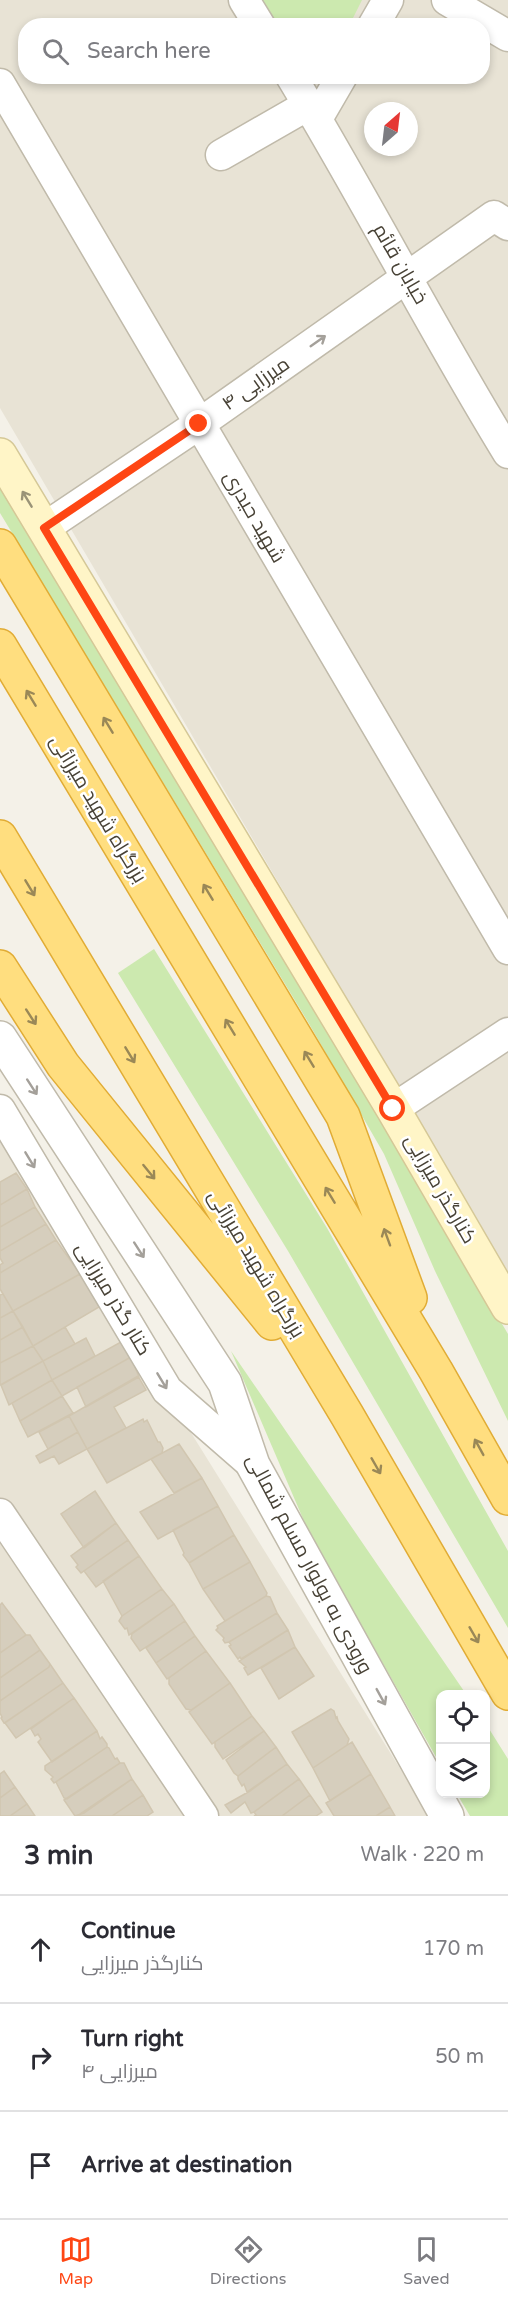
<!DOCTYPE html>
<meta charset="utf-8">
<style>
body{margin:0;font-family:"Varela Round",Cairo,sans-serif;background:#f7f7f7;color:#2b2b33}
.controls{position:absolute;right:18px;bottom:18px;display:grid;overflow:hidden;border-radius:12px;box-shadow:0 3px 9px #0003}
.controls button{width:54px;height:54px;display:grid;place-items:center;padding:0;border:0;border-bottom:2px solid #e1e1e2;background:#fff;color:#2b2b33;font:30px sans-serif}
.compass{position:absolute;left:364px;top:102px;width:54px;height:54px;border-radius:50%;background:#fff;box-shadow:0 3px 9px #0003;rotate:28deg}
.stop{position:absolute;width:18px;height:18px;margin:-14px;border:4px solid #fe4614;border-radius:50%;background:#fff}
.stop.end{background:#fe4614;border-color:#fff;box-shadow:0 2px 6px #0008}
.list{margin:0;padding:0;list-style:none}
h2{display:flex;justify-content:space-between;align-items:center;height:78px;margin:0;padding:0 24px;font-size:26px}
h2 small{font-size:20px;font-weight:400;color:#7c7c81}
.list li{display:grid;grid-template-columns:39px 1fr auto;gap:18px;align-items:center;box-sizing:border-box;height:108px;padding:0 24px;border-top:2px solid #e1e1e2}
.list b{display:block;font-size:22px;white-space:nowrap}
.list p{margin:0;font-size:20px;white-space:nowrap;color:#7c7c81}
.list em{font-size:20px;font-style:normal;color:#7c7c81}
.icon{flex:none;width:33px;height:33px;fill:none;stroke:currentColor;stroke-width:2;stroke-linecap:round;stroke-linejoin:round}
.map{position:relative;flex:none;width:508px;height:1816px;overflow:hidden}
.search{position:absolute;background:#fff;box-shadow:0 3px 9px #0003;left:18px;right:18px;top:18px;height:66px;display:flex;align-items:center;gap:15px;box-sizing:border-box;padding:0 21px;border-radius:24px;color:#7c7c81;font-size:22px}
.sheet{height:402px;background:#fff}
nav{display:flex;justify-content:space-around;align-items:center;box-sizing:border-box;height:84px;border-top:2px solid #e1e1e2;background:#fff;font-size:16px;color:#7c7c81}
nav a{display:grid;justify-items:center;gap:3px}
nav .on{color:#fe4614}
.map>svg:first-child{display:block}
.residential{fill:#e8e3d5;fill-rule:evenodd}
.green{fill:#cce9af}
.building{fill:#d6cebd;stroke:#d1c6b0;stroke-width:1.5}
.lines{fill:none;stroke-linecap:round;stroke-linejoin:round}
.minor-casing{stroke:#c0baaa;stroke-width:33}
.tertiary-casing{stroke:#c0baaa;stroke-width:36}
.secondary-casing{stroke:#d5c897;stroke-width:36}
.trunk-casing{stroke:#e1ac35;stroke-width:36}
.minor{stroke:#fff;stroke-width:30}
.tertiary{stroke:#fff;stroke-width:33}
.secondary{stroke:#fff5c7;stroke-width:33}
.trunk{stroke:#ffde7f;stroke-width:33}
.oneway{stroke:#a4a09a}
.oneway2{stroke:#9a9377}
.oneway3{stroke:#9a8857}
.route{stroke:#fe4614;stroke-width:8}
.labels{text-anchor:middle;dominant-baseline:central;stroke-width:5;stroke-linejoin:round;paint-order:stroke}
.street-label{font-size:20px;fill:#484236;stroke:#fff}
</style>
<div class="map">
<svg width="508" height="1816" viewBox="0 0 508 1816">
<rect width="100%" height="100%" fill="#f4f1e8"/>
<path class="residential" d="M0 0H508V1274L0 408ZM26 26H482V76H26ZM373 111H409V147H373Z
M0 1126 429 1815 430 1816H0Z"/>
<path class="green" d="M257 0H362L349 26 273 25Z
M0 475 508 1334V1421L435 1271 384 1154 308 1022 0 513Z
M154 949 327 1228 508 1551V1628L288 1251 118 973Z
M231 1351 466 1694H440V1764L310 1535Z
M486 1724 508 1759V1816H470L457 1794H486Z"/>
<path class="building" d="M16 1173 27 1189 0 1205V1182Z
M27 1189 35 1207 0 1227V1205Z
M35 1207 46 1224 0 1251V1227Z
M46 1224 56 1240 0 1273V1265L3 1263 0 1258V1251Z
M56 1240 80 1274 13 1311 0 1289V1273Z
M80 1274 99 1307 33 1346 13 1311Z
M3 1294 13 1311 0 1318V1295Z
M13 1311 23 1327 0 1340V1318Z
M23 1327 33 1346 0 1363V1340Z
M65 1327 75 1344 43 1361 33 1346Z
M86 1338 95 1356 52 1380 43 1361Z
M121 1342 131 1357 62 1396 52 1380Z
M33 1346 43 1361 0 1385V1363Z
M131 1357 139 1377 86 1407 77 1387Z
M43 1361 52 1380 9 1405 1 1385Z
M138 1376 146 1390 114 1407 126 1428 87 1449 69 1416Z
M52 1380 62 1396 20 1421 12 1403Z
M62 1396 73 1413 28 1437 20 1421Z
M69 1416 78 1432 48 1449 39 1432Z
M143 1419 144 1422 147 1420 158 1442H160L163 1448 162 1453 107 1483 87 1449Z
M78 1432 87 1449 59 1464 54 1456 40 1463 36 1456Z
M179 1444 202 1478 174 1493 151 1459Z
M202 1478 218 1506 158 1539 140 1512Z
M95 1491 116 1523 84 1548 61 1514Z
M218 1506 234 1535 189 1563 183 1555 184 1553 173 1530Z
M116 1523 128 1540 81 1573 76 1567 78 1565 71 1556Z
M234 1535 250 1562 203 1589 189 1563Z
M128 1540 139 1556 96 1587 84 1571Z
M139 1556 162 1589 122 1616 103 1581Z
M250 1562 267 1593 266 1596 225 1621 203 1589Z
M162 1589 174 1604 129 1635 127 1628 125 1629 119 1621 122 1616Z
M266 1596 270 1597 277 1613 229 1642 225 1643 223 1640 224 1638 216 1630 218 1628 217 1626Z
M2 1603 26 1635 0 1653V1605Z
M174 1604 185 1621 140 1651 131 1638 132 1634Z
M277 1613 288 1630 241 1659 240 1657 238 1659 229 1646 231 1645 229 1642Z
M185 1621 195 1636 156 1663 146 1648Z
M288 1630 295 1647 248 1675 244 1668 246 1667 239 1661Z
M26 1635H30L40 1650 0 1678V1653Z
M195 1636 206 1651 167 1679 156 1663Z
M295 1647 314 1676 279 1699 261 1668Z
M40 1650 50 1664 49 1667 0 1701V1678Z
M206 1651 230 1683 191 1710 186 1709 169 1684V1678Z
M50 1664 63 1683 4 1723 1 1718 2 1717 0 1713V1701L49 1667Z
M63 1683 74 1698 16 1738 5 1723Z
M230 1683 252 1716 212 1744 189 1712Z
M74 1698 97 1731 52 1762 38 1742 41 1739 38 1734 35 1736 31 1729Z
M331 1709 334 1711 336 1718 337 1717 338 1721 349 1739 347 1745 313 1768 292 1732Z
M252 1716 264 1731 223 1759 215 1747V1742Z
M97 1731 100 1739 102 1737 107 1744V1747L54 1783 51 1779 53 1777 45 1770V1766Z
M264 1731 276 1747 238 1776 234 1773 226 1760Z
M352 1742 371 1774 330 1801 313 1768Z
M107 1747 109 1748 115 1759 117 1758 120 1763 67 1799 64 1798 56 1782Z
M276 1747 287 1764 247 1792 244 1784 242 1786 238 1779V1776Z
M120 1763H124L132 1779 84 1813 75 1816 64 1800Z
M287 1764 299 1779 254 1812 251 1813 245 1802 231 1813 225 1805 250 1791Z
M4 1771 15 1787 0 1798V1774Z
M371 1774 390 1807 376 1816H334L326 1803Z
M132 1779 143 1795 112 1816H77Z
M299 1779 310 1795 282 1816H254L256 1815 254 1812Z
M15 1787 27 1804 10 1816H0V1798Z
M143 1795 153 1812 147 1816H112Z
M310 1795 322 1812 316 1816H282Z
M27 1804 35 1816H10Z
M390 1807 395 1816H376Z"/>
<g class="lines">
<g class="minor-casing">
<path id="minor" d="M244 0 260 26
M447 0 508 36
M373 26 388 0
M291 76C366 200 432 329 508 453
M0 84 508 949
M317 119 342 76
M221 155 308 105
M44 528 199 424 494 216 508 225
M393 1109 508 1033
M0 1110 167 1390 253 1465
M0 1514 203 1816"/>
</g>
<g class="tertiary-casing">
<path id="tertiary" d="M0 1038 225 1383 253 1465 447 1816"/>
</g>
<g class="secondary-casing">
<path id="secondary" d="M0 455 393 1109 508 1307"/>
</g>
<g class="trunk-casing">
<path id="trunk" d="M0 546 343 1116 410 1298
M0 646 436 1371 508 1498
M0 837 347 1415 508 1693
M0 967 63 1065 272 1323"/>
</g>
<use href="#minor" class="minor"/>
<use href="#tertiary" class="tertiary"/>
<use href="#secondary" class="secondary"/>
<use href="#trunk" class="trunk"/>
</g>
<defs><path id="oneway-shaft" d="M-6 0H5M1.5-3L5.5 0L1.5 3" fill="none" stroke-width="1.6" stroke-linecap="round" stroke-linejoin="round" transform="scale(1.5)"/></defs>
<g class="oneway">
<use href="#oneway-shaft" transform="translate(318 341) rotate(-35)"/>
<use href="#oneway-shaft" transform="translate(32 1087) rotate(57)"/>
<use href="#oneway-shaft" transform="translate(30 1160) rotate(59)"/>
<use href="#oneway-shaft" transform="translate(139 1250) rotate(57)"/>
<use href="#oneway-shaft" transform="translate(162 1381) rotate(59)"/>
<use href="#oneway-shaft" transform="translate(381 1697) rotate(61)"/>
</g>
<use class="oneway2" href="#oneway-shaft" transform="translate(27 499) rotate(-121)"/>
<g class="oneway3">
<use href="#oneway-shaft" transform="translate(31 698) rotate(-121)"/>
<use href="#oneway-shaft" transform="translate(108 725) rotate(-121)"/>
<use href="#oneway-shaft" transform="translate(30 888) rotate(59)"/>
<use href="#oneway-shaft" transform="translate(208 892) rotate(-121)"/>
<use href="#oneway-shaft" transform="translate(31 1017) rotate(57)"/>
<use href="#oneway-shaft" transform="translate(230 1027) rotate(-121)"/>
<use href="#oneway-shaft" transform="translate(130 1055) rotate(59)"/>
<use href="#oneway-shaft" transform="translate(309 1059) rotate(-121)"/>
<use href="#oneway-shaft" transform="translate(149 1172) rotate(51)"/>
<use href="#oneway-shaft" transform="translate(330 1195) rotate(-121)"/>
<use href="#oneway-shaft" transform="translate(387 1237) rotate(-110)"/>
<use href="#oneway-shaft" transform="translate(479 1447) rotate(-119)"/>
<use href="#oneway-shaft" transform="translate(376 1466) rotate(60)"/>
<use href="#oneway-shaft" transform="translate(474 1635) rotate(60)"/>
</g>
<g class="lines">
<path class="route" d="M199 424 44 528 393 1109"/>
</g>
<g class="labels">
<g class="street-label">
<text transform="translate(400 264) rotate(60)">خیابان قائم</text>
<text transform="translate(256 384) rotate(-35)">میرزایی ۴</text>
<text transform="translate(254 517) rotate(60)">شهید حیدری</text>
<text transform="translate(98 809) rotate(59)">بزرگراه شهید میرزائی</text>
<text transform="translate(440 1189) rotate(60)">کنارگذر میرزایی</text>
<text transform="translate(256 1264) rotate(59)">بزرگراه شهید میرزائی</text>
<text transform="translate(113 1299) rotate(59)">کنار گذر میرزایی</text>
<text transform="translate(309 1564) rotate(62)">ورودی به بولوار مسلم شمالی</text>
</g>
</g>
</svg>
<div class="controls">
<button><svg class="icon" aria-label="locate" viewBox="0 0 24 24"><circle cx="12" cy="12" r="6"/><path d="M12 2v4M12 18v4M2 12h4M18 12h4"/></svg></button>
<button><svg class="icon" aria-label="layers" viewBox="0 0 24 24"><path d="M12 4l9 5-9 5-9-5zM3 14l9 5 9-5"/></svg></button>
</div>
<svg class="compass" viewBox="-18 -18 36 36"><path d="M0-13l5 13h-10z" fill="#e53935"/><path d="M0 13l5-13h-10z" fill="#7c7c81"/></svg>
<div class="stop" style="left:393px;top:1109px"></div>
<div class="stop end" style="left:199px;top:424px"></div>
<div class="search"><svg class="icon" aria-label="search" viewBox="0 0 24 24"><circle cx="10" cy="10" r="6"/><path d="M15 15l6 6"/></svg>Search here</div>
</div>
<section class="sheet">
<h2>3 min<small>Walk · 220 m</small></h2>
<ul class="list">
<li><svg class="icon" aria-label="ahead" viewBox="0 0 24 24"><path d="M12 20V5M6 11l6-6 6 6"/></svg><div><b>Continue</b><p>کنارگذر میرزایی</p></div><em>170 m</em></li>
<li><svg class="icon" aria-label="right" viewBox="0 0 24 24"><path d="M7 20v-9h11M14 6l5 5-5 5"/></svg><div><b>Turn right</b><p>میرزایی ۴</p></div><em>50 m</em></li>
<li><svg class="icon" aria-label="arrive" viewBox="0 0 24 24"><path d="M6 21V4h12l-3 4 3 4H6"/></svg><div><b>Arrive at destination</b></div></li>
</ul>
</section>
<nav>
<a class="on"><svg class="icon" aria-label="map" viewBox="0 0 24 24"><path d="M3 6l6-2 6 2 6-2v14l-6 2-6-2-6 2zM9 4v14M15 6v14"/></svg>Map</a>
<a><svg class="icon" aria-label="directions" viewBox="0 0 24 24"><path d="M12 3l9 9-9 9-9-9zM9 14v-3h6M13 9l2 2-2 2"/></svg>Directions</a>
<a><svg class="icon" aria-label="saved" viewBox="0 0 24 24"><path d="M7 4h10v16l-5-4-5 4z"/></svg>Saved</a>
</nav>
